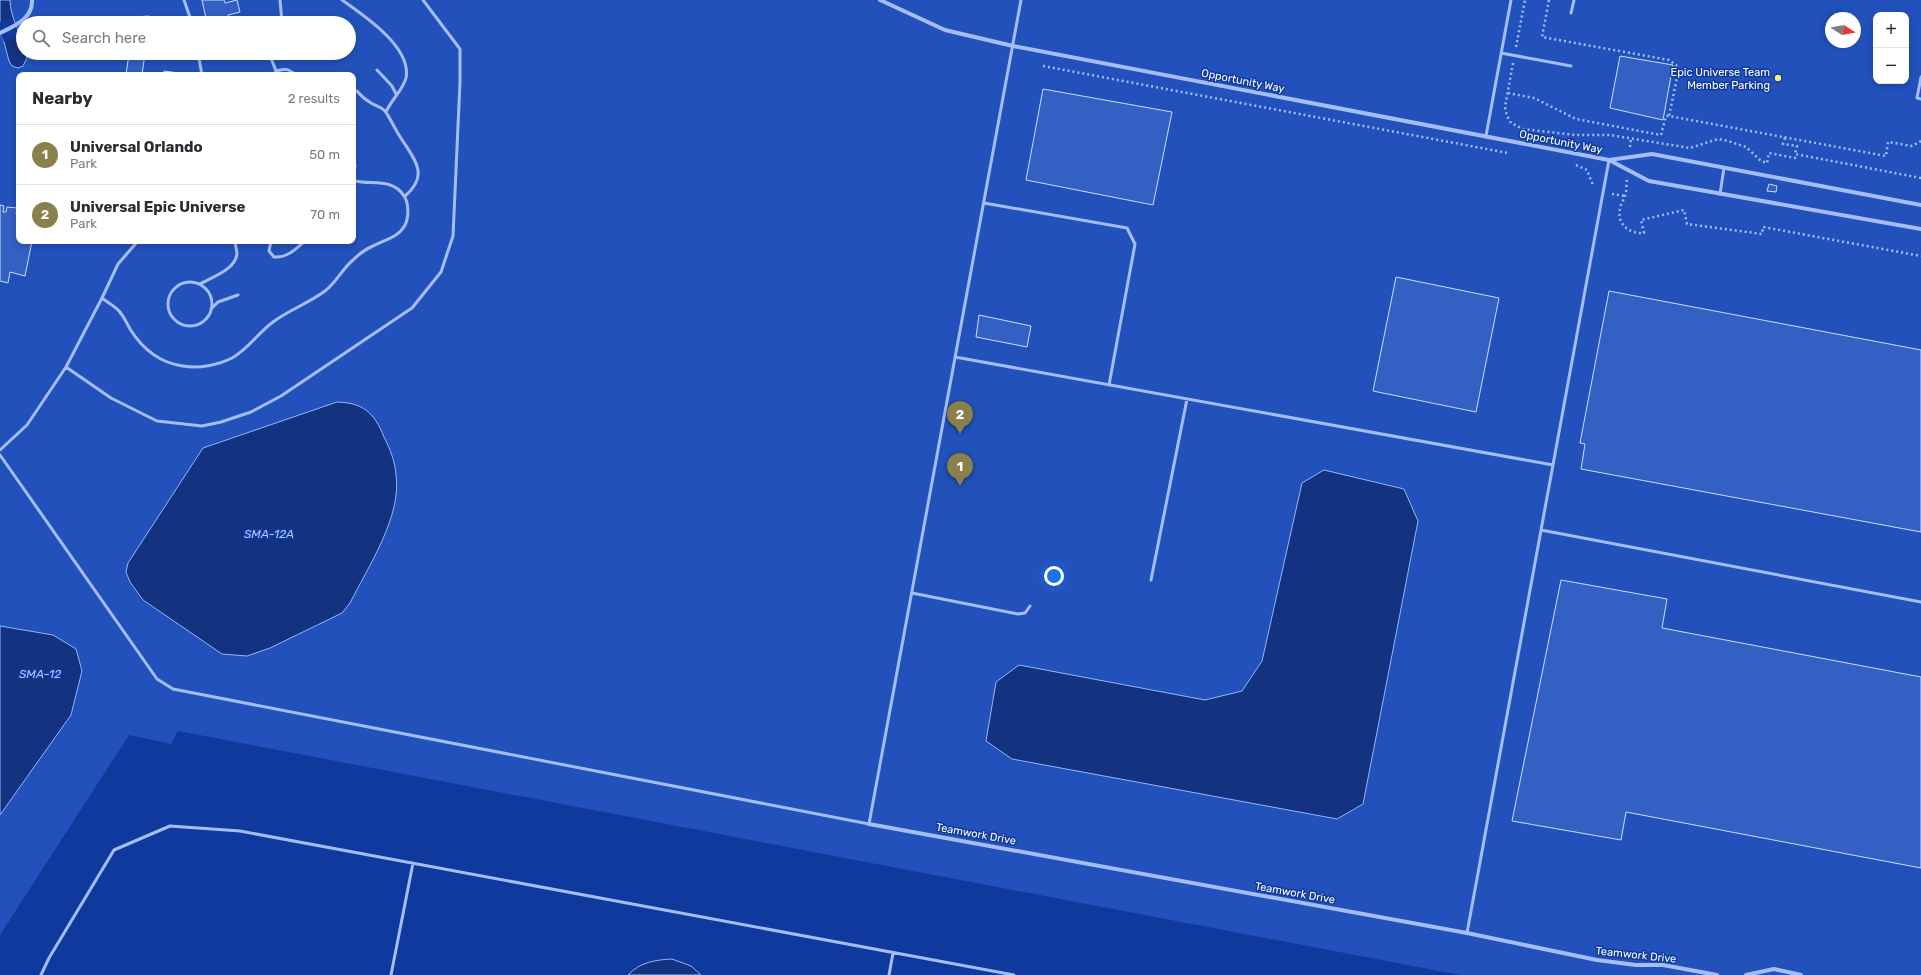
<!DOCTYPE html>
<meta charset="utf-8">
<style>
body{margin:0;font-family:Rubik,sans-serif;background:#f7f7f7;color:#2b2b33}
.controls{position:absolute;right:12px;top:12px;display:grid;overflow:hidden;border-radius:8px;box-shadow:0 2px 6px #0003}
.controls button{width:36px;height:36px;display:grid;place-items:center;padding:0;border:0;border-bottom:1px solid #e1e1e2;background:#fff;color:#2b2b33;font:20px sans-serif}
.compass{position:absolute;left:1825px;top:12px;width:36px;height:36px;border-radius:50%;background:#fff;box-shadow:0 2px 6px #0003;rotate:101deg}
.you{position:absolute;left:1054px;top:576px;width:14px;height:14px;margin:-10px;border:3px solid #fff;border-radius:50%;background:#1a73e8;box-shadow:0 0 0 6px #1a73e833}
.badge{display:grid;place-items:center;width:26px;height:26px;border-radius:50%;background:#8a804b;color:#fff;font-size:13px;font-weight:700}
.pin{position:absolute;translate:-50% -33px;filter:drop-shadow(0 1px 2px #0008)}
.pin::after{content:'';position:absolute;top:21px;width:14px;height:12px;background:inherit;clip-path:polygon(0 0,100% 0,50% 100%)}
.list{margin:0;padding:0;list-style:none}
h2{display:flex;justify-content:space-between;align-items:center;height:52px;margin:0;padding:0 16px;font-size:17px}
h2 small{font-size:13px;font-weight:400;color:#7c7c81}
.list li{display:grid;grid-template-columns:26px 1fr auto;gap:12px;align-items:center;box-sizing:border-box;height:60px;padding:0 16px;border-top:1px solid #e1e1e2}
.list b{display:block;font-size:15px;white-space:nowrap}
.list p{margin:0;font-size:13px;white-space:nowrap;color:#7c7c81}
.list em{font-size:13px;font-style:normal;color:#7c7c81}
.icon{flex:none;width:22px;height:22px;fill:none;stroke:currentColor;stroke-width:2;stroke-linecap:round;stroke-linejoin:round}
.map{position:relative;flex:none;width:1921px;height:975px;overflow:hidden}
.search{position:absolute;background:#fff;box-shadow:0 2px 6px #0003;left:16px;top:16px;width:340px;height:44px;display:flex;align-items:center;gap:10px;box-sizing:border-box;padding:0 14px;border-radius:22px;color:#7c7c81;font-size:15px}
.panel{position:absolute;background:#fff;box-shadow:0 2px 6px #0003;left:16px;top:72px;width:340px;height:172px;border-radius:8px}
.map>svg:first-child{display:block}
.green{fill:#2251bb;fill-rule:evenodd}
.water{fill:#133380;stroke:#96b6f8}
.pier{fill:#10399d}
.building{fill:#345fc3;stroke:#cddcfe}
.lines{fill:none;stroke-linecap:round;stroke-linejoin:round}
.path{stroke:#a5bdf5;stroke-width:2.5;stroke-dasharray:2 3;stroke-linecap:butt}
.lane{stroke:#a5bdf5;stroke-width:3}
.street{stroke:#a5bdf5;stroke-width:4}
.poi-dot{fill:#ffe969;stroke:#10399d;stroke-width:1.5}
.labels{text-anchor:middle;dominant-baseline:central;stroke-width:3;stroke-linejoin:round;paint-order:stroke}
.poi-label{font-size:11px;fill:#fff;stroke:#10399d;text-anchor:end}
.street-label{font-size:11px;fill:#fff;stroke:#10399d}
.water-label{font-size:12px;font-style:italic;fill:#b1c8fb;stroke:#10399d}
</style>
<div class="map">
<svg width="1921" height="975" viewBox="0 0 1921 975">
<rect width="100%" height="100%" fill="#10399d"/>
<path class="green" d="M0 0H1921V975H1460L178 731 171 744 129 735 0 935ZM1876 15H1906V81H1876ZM1831 18H1855V42H1831ZM23 23H349V53H23ZM19 75H353V241H19Z"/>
<path class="water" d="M0 0H10C10 19 23 35 23 53H25L27 58 23 66 18 68 12 66 9 61 4 42 0 33Z
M337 402C363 403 374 412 384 437 390 449 395 461 396 475 402 516 368 567 350 603L342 613 270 648 247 656 222 654 143 600 130 582 126 572 128 563 203 448Z
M1324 470 1404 489 1418 521 1363 804 1337 819 1012 759 986 741 996 682 1019 665 1205 700 1242 691 1262 661 1302 483Z
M0 626 53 635 76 649 82 671 71 715 0 815Z
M672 959 691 966 701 975H628C640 962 655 960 672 959Z"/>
<path class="pier" d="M12 17 20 36 4 42 0 33V22Z"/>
<path class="building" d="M202 0H224L225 3 237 0 240 12 228 15 230 23H207Z
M149 16 148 23H133L134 17Z
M129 53H145L142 75H126Z
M1620 56 1673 65 1663 120 1610 108Z
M164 71 186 74V75H163Z
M1043 89 1172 112 1153 205 1026 180Z
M1769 184 1777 186 1776 192 1767 191Z
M0 205 4 206 3 212H6L7 207 17 208 16 214 19 215V241H32L25 276 10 272 8 283 0 281Z
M1396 277 1499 298 1476 412 1373 391Z
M1609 291 1921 350V532L1581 469 1585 444 1580 443Z
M979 315 1031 326 1027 347 976 337Z
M1561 580 1667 599 1662 628 1921 677V868L1626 812 1621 840 1512 821Z"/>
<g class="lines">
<path class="path" d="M1549 0 1542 37 1669 60 1676 65 1678 73 1669 116 1886 156 1888 142 1912 146 1921 141
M1516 47 1525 0
M1513 63 1505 107 1507 116 1511 123 1523 129 1575 135H1610L1690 148 1718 139 1728 141 1746 147 1761 161 1767 163 1769 153 1795 158V154
M1043 66 1508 153
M1508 93 1534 98 1576 119 1661 135 1666 116H1669
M1785 138 1783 144 1797 146 1795 154 1921 178
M1630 147 1631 138
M1576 165 1587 170 1593 185
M1627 180C1626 185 1627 191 1625 196 1624 199 1622 202 1621 205 1615 222 1627 234 1644 233L1641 220 1684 210 1687 224 1762 234 1763 227 1921 256
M1612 194 1625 196"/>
<path class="lane" d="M184 0 192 23
M280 0 282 22
M342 0C363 15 412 47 406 78 403 90 391 100 386 112
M1571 13 1574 0
M281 23C288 19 300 17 306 23
M198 53 202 75
M269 53 276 71
M1501 53 1571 66
M377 70 392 86 396 94
M274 75 276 71C285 68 289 69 296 75
M1921 77 1917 98 1921 99
M357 91C361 96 366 100 371 103 376 106 381 107 385 111 389 116 395 129 399 135 413 158 431 174 405 196
M1486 136 1511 0
M353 158 355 165 353 184
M1720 194 1724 168
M984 203 1127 228 1135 244 1109 385
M271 241 269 251 274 257C287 258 296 249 305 241
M168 304a22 22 0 1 1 44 0a22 22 0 1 1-44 0Z
M200 284C212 277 235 270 237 254 237 250 235 245 235 241
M102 298C107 302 113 305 117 309 123 314 126 322 130 329 142 348 160 363 183 366 199 369 218 365 232 358 248 349 258 333 273 322 289 310 309 303 325 291 336 283 342 269 353 260 358 255 366 249 373 246 384 240 398 238 405 225 409 217 409 203 404 196 393 178 372 185 355 181
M211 309 218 302 238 295
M955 357 1553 465
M66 367 111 398 157 421 202 426 221 422 251 412 281 396 412 308 441 272 453 236 460 82V49L423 0
M0 450 27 425 66 367 102 298 118 264 138 241
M0 455 157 679 173 689 869 824 1021 0
M1541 530 1921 602
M1151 580 1187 399
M912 593 1018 614 1025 613 1030 606
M1467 933 1609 160
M41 975 49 958 114 850 170 826 240 831 1014 975
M391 975 413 863
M889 975 893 953"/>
<path class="street" d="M880 0 945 30 1013 46 1609 160 1649 181 1921 229
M0 33C14 26 33 19 32 0
M1609 160 1652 154 1921 205
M869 824 1467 933 1597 960 1636 965H1663L1717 975
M1746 975 1774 969 1801 975"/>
</g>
<circle class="poi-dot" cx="1778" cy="78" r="4"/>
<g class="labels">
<g class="poi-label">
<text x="1770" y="72">Epic Universe Team<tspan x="1770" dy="13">Member Parking</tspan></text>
</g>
<g class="street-label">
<text transform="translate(1243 81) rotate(11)">Opportunity Way</text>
<text transform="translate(1561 142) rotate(11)">Opportunity Way</text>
<text transform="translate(976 834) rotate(10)">Teamwork Drive</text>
<text transform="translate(1295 893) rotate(10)">Teamwork Drive</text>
<text transform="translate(1636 955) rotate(6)">Teamwork Drive</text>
</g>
<g class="water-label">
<text x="269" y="534">SMA-12A</text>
<text x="40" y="674">SMA-12</text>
</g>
</g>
</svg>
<div class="controls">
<button>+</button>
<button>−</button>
</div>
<svg class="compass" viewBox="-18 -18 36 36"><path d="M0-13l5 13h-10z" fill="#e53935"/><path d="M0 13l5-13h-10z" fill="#7c7c81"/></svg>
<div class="you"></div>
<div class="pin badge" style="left:960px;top:486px">1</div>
<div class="pin badge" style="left:960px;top:434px">2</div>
<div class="search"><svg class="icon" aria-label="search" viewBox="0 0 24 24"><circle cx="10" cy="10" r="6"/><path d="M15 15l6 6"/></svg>Search here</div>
<section class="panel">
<h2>Nearby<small>2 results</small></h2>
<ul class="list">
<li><span class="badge">1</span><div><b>Universal Orlando</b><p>Park</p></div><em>50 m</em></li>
<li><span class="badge">2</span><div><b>Universal Epic Universe</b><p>Park</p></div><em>70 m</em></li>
</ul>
</section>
</div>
